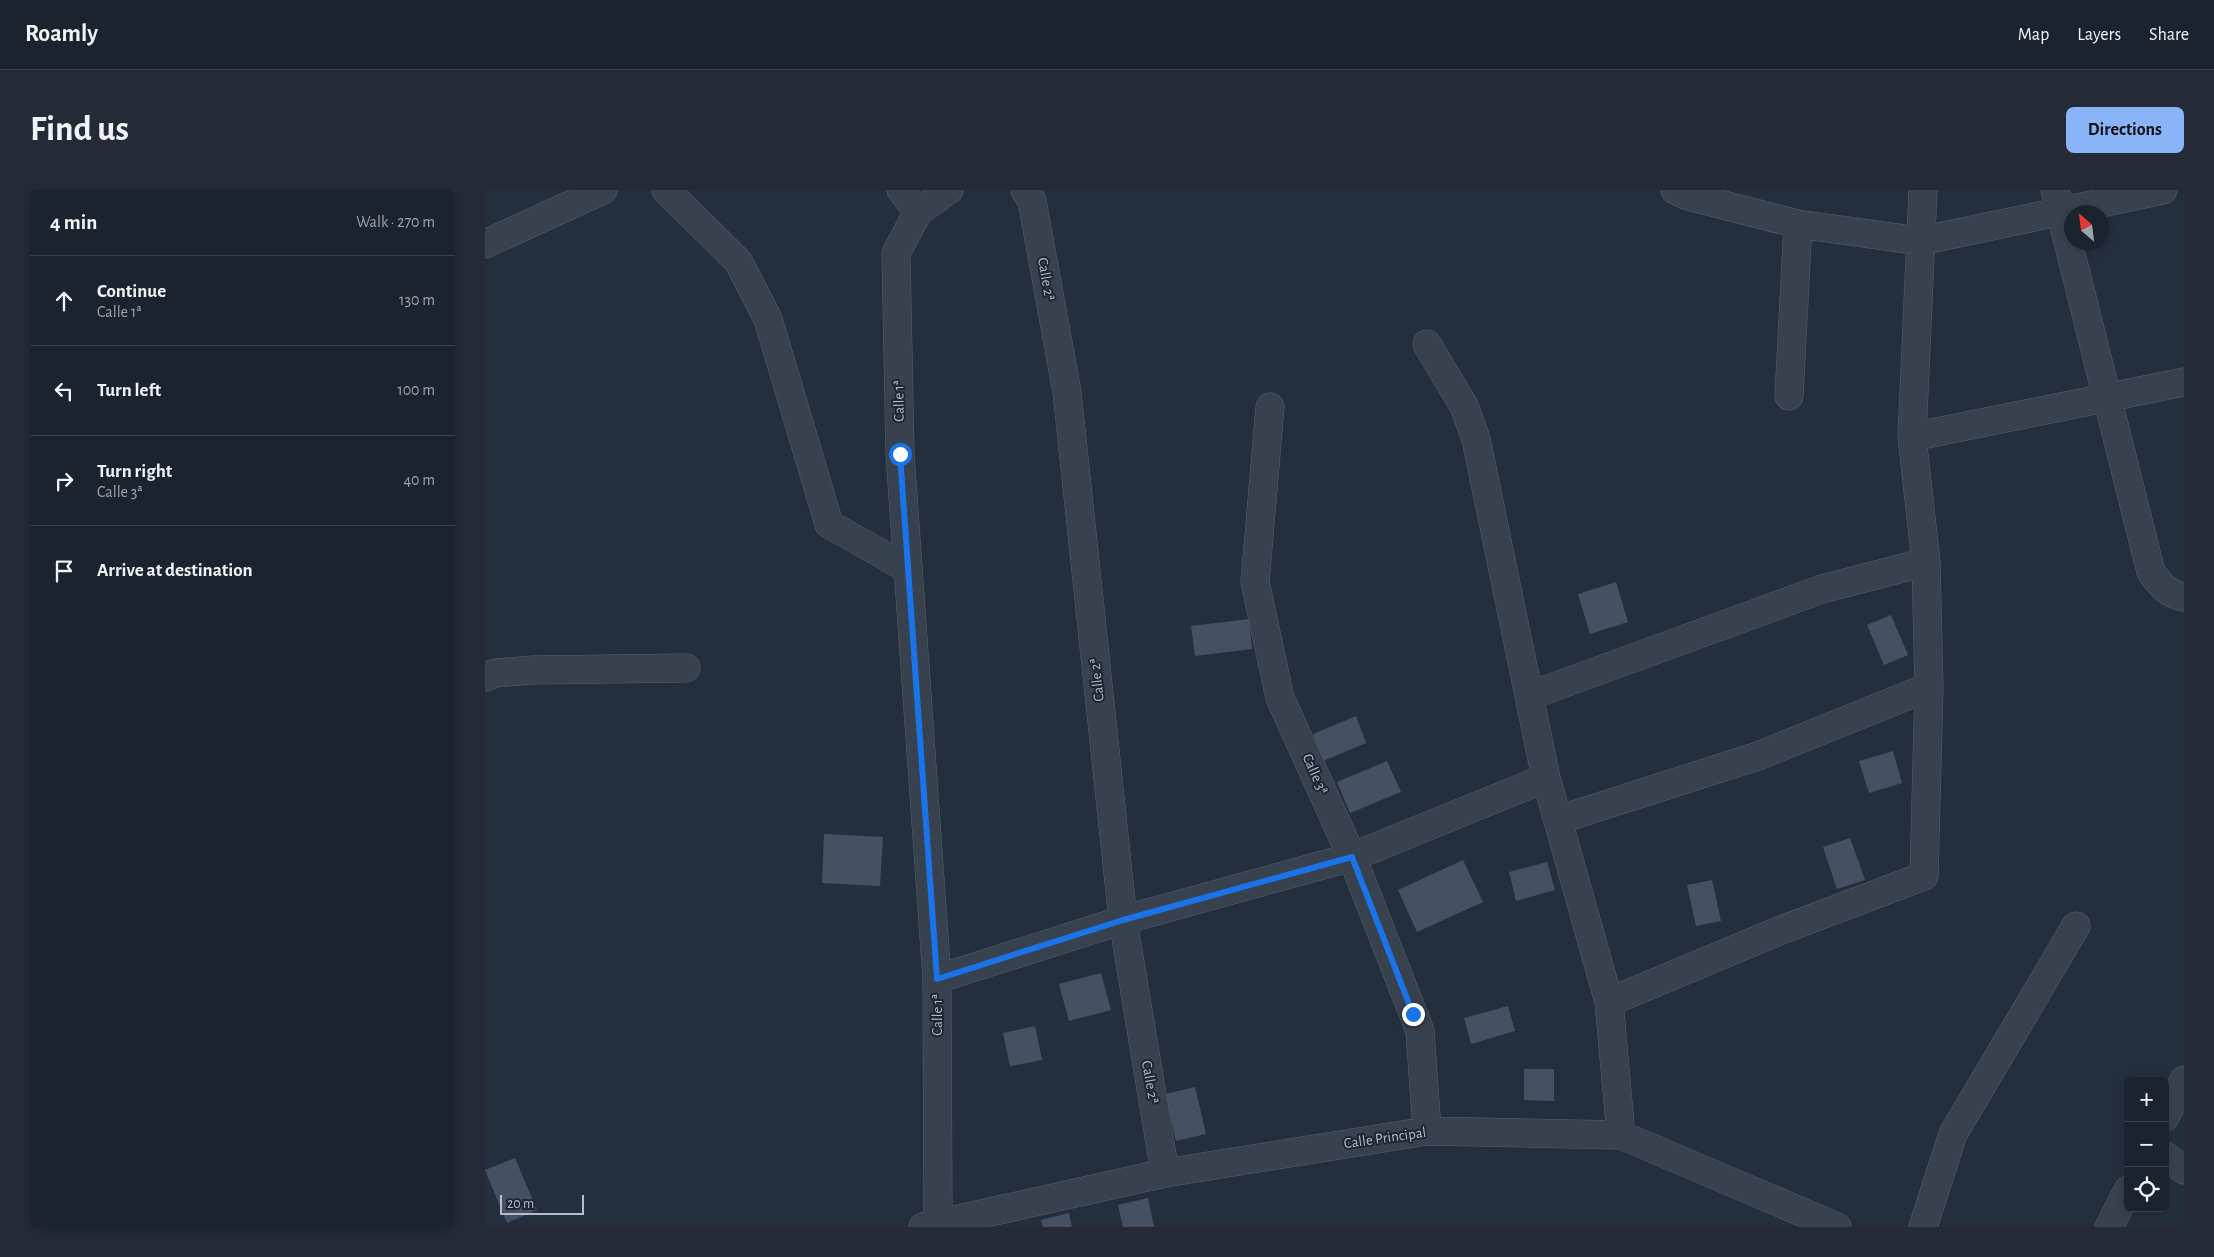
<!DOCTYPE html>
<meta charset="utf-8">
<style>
body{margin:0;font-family:"Alegreya Sans",sans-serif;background:#242b36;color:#f1f3f6}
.controls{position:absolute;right:15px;bottom:15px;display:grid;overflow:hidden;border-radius:8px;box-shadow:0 2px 8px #0003}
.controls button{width:45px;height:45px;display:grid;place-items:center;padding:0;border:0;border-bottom:1px solid #39404a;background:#1b232e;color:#f1f3f6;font:25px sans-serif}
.compass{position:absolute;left:1579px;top:15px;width:45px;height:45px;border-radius:50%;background:#1b232e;box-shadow:0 2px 8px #0003;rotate:332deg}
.scale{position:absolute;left:15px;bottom:12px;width:84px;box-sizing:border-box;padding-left:5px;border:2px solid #b4bcc9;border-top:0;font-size:14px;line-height:18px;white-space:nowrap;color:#b4bcc9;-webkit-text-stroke:4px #1d2633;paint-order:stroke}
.stop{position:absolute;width:15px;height:15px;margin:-11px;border:4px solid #1a73e8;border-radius:50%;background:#fff}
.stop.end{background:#1a73e8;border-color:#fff;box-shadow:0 1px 5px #0008}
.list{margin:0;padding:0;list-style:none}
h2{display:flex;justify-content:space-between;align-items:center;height:65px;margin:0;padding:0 20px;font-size:21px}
h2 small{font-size:16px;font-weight:400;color:#a0a4aa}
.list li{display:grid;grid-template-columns:32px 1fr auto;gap:15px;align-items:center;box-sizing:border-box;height:90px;padding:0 20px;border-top:1px solid #39404a}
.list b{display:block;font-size:19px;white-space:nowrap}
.list p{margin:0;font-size:16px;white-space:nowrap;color:#a0a4aa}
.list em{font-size:16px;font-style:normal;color:#a0a4aa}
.icon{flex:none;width:28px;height:28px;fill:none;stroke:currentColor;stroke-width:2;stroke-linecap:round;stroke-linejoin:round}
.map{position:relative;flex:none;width:1699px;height:1037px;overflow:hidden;border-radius:8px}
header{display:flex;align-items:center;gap:30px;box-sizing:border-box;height:70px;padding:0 25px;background:#1b232e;border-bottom:1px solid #39404a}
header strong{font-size:24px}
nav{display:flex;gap:28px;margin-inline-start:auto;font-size:18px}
.intro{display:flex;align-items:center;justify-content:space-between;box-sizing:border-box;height:120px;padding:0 30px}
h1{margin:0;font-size:35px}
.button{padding:12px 22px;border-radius:8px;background:#8ab4f8;color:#111;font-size:18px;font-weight:700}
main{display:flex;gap:30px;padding:0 30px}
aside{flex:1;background:#1b232e;border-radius:8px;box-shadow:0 2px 8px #0003}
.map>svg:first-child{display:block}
.building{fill:#455162}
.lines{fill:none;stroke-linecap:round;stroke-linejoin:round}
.minor-casing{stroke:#565f6c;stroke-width:29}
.minor{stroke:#38414e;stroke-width:28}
.route{stroke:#1a73e8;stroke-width:6}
.labels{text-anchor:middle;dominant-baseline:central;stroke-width:4;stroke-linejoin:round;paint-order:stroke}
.street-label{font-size:15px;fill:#b4bcc9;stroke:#1d2633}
</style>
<header>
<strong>Roamly</strong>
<nav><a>Map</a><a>Layers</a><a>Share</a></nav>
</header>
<div class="intro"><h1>Find us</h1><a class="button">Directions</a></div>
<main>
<aside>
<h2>4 min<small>Walk · 270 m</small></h2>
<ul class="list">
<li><svg class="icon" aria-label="ahead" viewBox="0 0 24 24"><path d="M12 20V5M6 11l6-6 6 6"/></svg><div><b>Continue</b><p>Calle 1ª</p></div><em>130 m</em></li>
<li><svg class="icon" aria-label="left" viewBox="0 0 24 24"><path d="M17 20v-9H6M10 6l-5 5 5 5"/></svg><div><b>Turn left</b></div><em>100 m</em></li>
<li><svg class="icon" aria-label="right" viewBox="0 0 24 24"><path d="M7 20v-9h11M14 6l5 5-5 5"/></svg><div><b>Turn right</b><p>Calle 3ª</p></div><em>40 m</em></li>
<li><svg class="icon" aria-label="arrive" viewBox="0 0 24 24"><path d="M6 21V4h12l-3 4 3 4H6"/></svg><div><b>Arrive at destination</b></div></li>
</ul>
</aside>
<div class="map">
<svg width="1699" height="1037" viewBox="0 0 1699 1037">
<rect width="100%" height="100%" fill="#242f3e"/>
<path class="building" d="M1131 392 1143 432 1105 444 1093 404Z
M1406 425 1423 465 1399 475 1382 435Z
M764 429 767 459 710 466 706 436Z
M871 526 881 553 838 571 828 544Z
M1408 561 1417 593 1384 603 1374 571Z
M902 571 916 602 865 623 852 592Z
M339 644 398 647 395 696 337 693Z
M1365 648 1380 690 1352 699 1338 657Z
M978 670 998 712 932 742 913 700Z
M1062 672 1070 700 1031 711 1024 682Z
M1227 690 1236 731 1211 736 1202 695Z
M616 783 626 820 584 831 574 794Z
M1023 816 1030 841 986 854 979 828Z
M550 836 557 870 525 876 518 843Z
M1039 879H1069V911L1039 910Z
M710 897 721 944 691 951 680 904Z
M30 968 52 1020 22 1033 0 980Z
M663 1008 669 1037H638L633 1015Z
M584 1023 587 1037H558L556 1030Z"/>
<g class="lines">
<g class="minor-casing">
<path id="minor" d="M181 0 253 71 283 129 344 334 423 379
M416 0 433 22
M540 0 547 11 582 202 638 730 680 983
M1190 0 1203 6 1313 34 1435 51 1678 0
M1438 0 1427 247 1441 372
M1570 0 1666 382C1675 395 1683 404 1699 407
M0 54 118 0
M942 154 979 216 991 249 1061 588 1124 812 1136 945
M1304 206 1313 34
M785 217 770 392 795 508 867 667 935 841 942 941
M1427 247 1699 192
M0 487 11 483 49 480 201 478
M1044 506 1337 399 1441 372 1444 497 1439 686 1294 741 1124 812
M1073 630 1273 566 1444 497
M452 789 638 730 867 667 1061 588
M1680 927 1699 890
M1680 966 1699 980
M453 1034 452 789 415 264 411 63 433 22 464 0
M438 1037 680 983 942 941 1136 945 1352 1037
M1438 1037 1468 944 1591 736
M1624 1037 1643 1000"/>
</g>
<use href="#minor" class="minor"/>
</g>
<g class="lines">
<path class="route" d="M415 264 452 789 638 730 867 667 928 824"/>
</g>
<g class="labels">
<g class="street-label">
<text transform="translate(561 89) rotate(80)">Calle 2ª</text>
<text transform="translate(414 211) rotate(-91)">Calle 1ª</text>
<text transform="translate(612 490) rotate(-96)">Calle 2ª</text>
<text transform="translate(830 584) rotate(66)">Calle 3ª</text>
<text transform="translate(452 825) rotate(-90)">Calle 1ª</text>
<text transform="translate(665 892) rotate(80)">Calle 2ª</text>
<text transform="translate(900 948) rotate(-8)">Calle Principal</text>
</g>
</g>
</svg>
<div class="controls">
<button>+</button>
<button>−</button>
<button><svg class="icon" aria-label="locate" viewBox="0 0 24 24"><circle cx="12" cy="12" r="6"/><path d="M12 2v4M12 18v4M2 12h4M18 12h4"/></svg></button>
</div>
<svg class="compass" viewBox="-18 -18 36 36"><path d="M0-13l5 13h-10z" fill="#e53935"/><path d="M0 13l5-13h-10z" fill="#a0a4aa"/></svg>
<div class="scale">20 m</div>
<div class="stop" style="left:415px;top:264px"></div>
<div class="stop end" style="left:928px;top:824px"></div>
</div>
</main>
